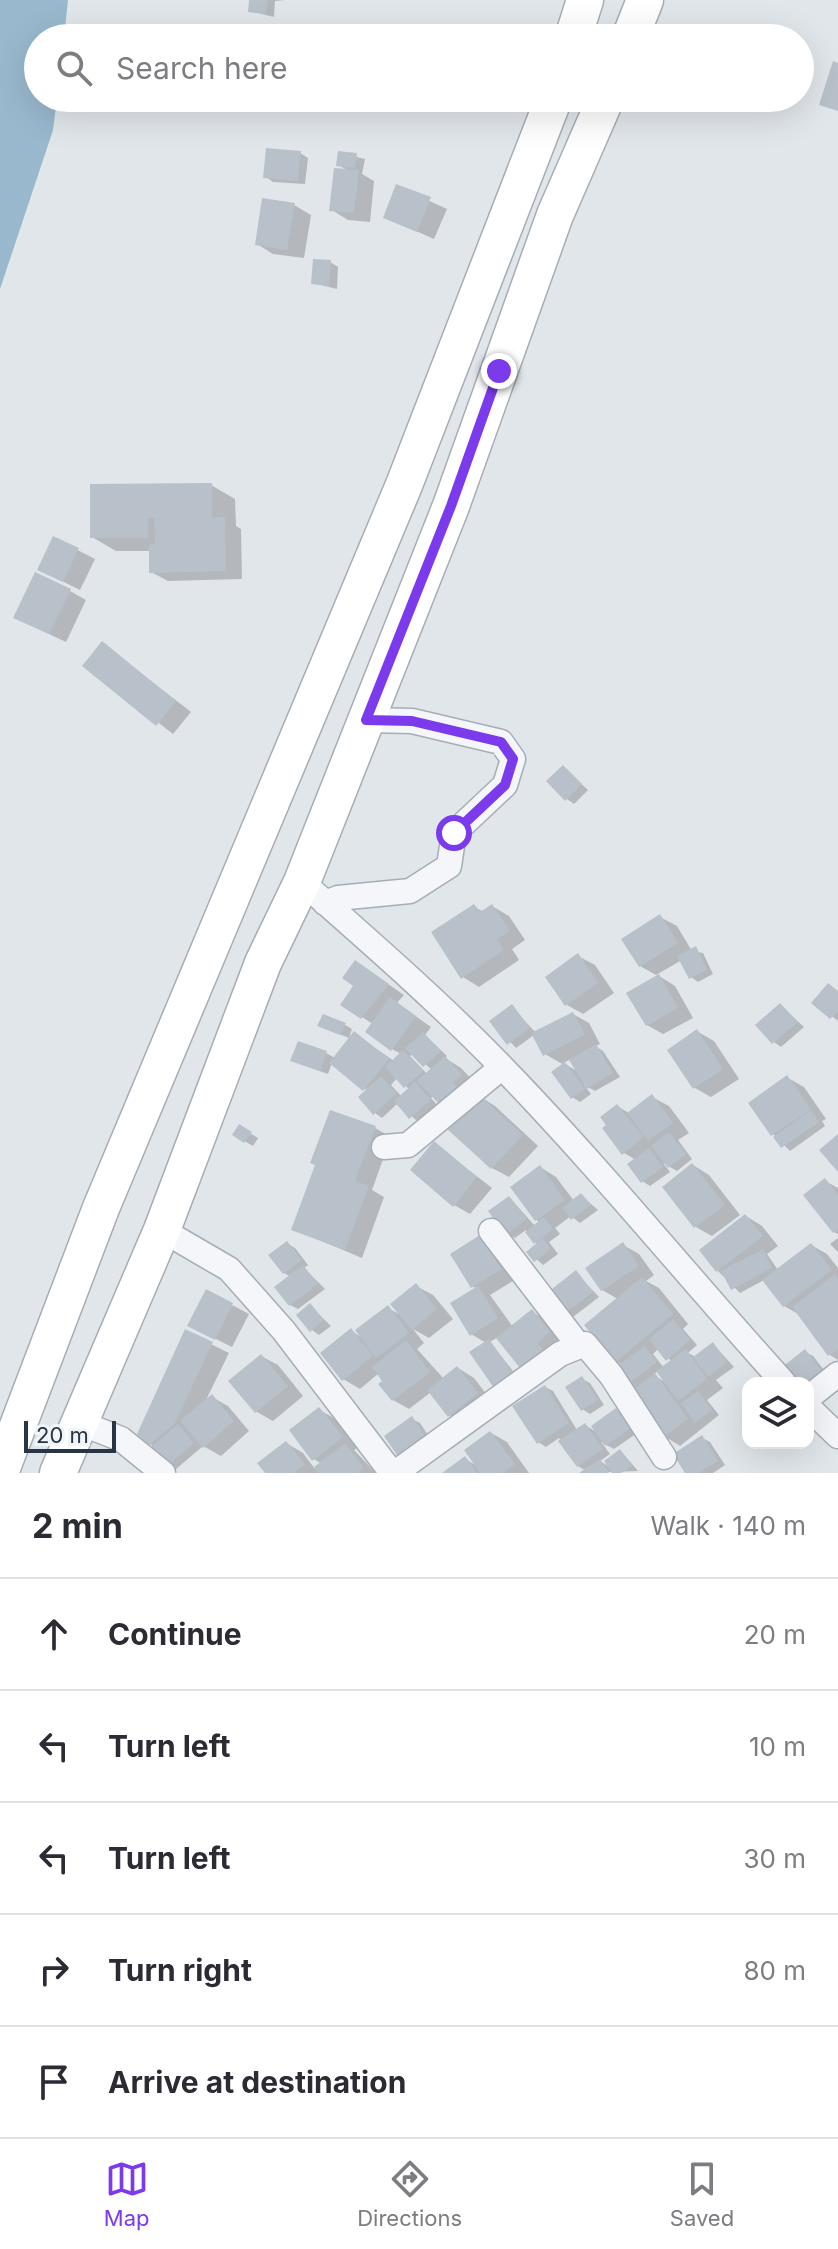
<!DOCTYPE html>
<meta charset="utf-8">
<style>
body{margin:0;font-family:Inter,sans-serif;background:#f2f2f3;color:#2b2b33}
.controls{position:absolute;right:24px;bottom:24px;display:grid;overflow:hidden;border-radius:16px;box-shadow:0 8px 32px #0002}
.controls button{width:72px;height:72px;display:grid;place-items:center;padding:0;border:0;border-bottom:2px solid #e1e1e2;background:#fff;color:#2b2b33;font:40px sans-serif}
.scale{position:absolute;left:24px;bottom:20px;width:92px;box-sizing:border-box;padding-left:8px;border:4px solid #283545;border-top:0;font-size:22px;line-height:28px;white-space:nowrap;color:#283545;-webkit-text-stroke:6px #f1f5f8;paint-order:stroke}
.stop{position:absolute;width:24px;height:24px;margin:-18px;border:6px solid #7c3aed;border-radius:50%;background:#fff}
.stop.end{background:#7c3aed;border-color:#fff;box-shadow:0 2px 8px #0008}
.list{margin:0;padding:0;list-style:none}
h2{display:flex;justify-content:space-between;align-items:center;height:104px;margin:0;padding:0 32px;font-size:34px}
h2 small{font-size:26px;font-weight:400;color:#7c7c81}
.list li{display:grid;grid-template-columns:52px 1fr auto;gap:24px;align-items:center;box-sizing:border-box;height:112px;padding:0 32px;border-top:2px solid #e1e1e2}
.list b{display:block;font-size:30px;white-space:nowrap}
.list em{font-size:26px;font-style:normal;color:#7c7c81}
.icon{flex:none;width:44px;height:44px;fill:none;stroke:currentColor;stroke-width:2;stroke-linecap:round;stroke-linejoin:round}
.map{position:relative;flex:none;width:838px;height:1473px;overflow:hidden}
.search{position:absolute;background:#fff;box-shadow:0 8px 32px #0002;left:24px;right:24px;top:24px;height:88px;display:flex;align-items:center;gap:20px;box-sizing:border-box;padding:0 28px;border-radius:44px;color:#7c7c81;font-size:30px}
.sheet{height:664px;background:#fff}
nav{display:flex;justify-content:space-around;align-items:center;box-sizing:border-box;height:112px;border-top:2px solid #e1e1e2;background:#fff;font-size:22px;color:#7c7c81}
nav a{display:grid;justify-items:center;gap:4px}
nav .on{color:#7c3aed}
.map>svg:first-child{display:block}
.water{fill:#99b8ce}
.shadow{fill:#0003;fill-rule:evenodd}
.building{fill:#b8c0c9}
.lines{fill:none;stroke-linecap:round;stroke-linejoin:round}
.minor-casing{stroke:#a6adb6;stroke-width:27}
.secondary-casing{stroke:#a6adb6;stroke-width:39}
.minor{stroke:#f4f6f9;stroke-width:24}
.secondary{stroke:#fff;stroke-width:36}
.route{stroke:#7c3aed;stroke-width:10}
</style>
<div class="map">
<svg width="838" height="1473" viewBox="0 0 838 1473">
<rect width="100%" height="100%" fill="#e1e6eb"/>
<path class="water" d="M0 0H68L64 38H38V98H57L53 130 0 289Z"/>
<path class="shadow" d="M251 0H285L275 1 274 17 250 11Z
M300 153 308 158 305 184 273 182 266 177Z
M340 153 365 159 362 174 374 181 370 222 348 220 332 210 349 171 338 165Z
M397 186 447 209 434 239 385 217Z
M294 205 311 215 304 258 273 254 257 244Z
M330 262 338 267 337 289 313 283Z
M211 485 235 499 236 526 241 529 242 579 168 581 151 572V551H116L92 537Z
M54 538 95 559 80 590 56 578Z
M70 591 86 600 66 642 32 626Z
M103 644 191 712 173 734 85 666Z
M563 767 588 790 574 804 567 799Z
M492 906 509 916 525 940 512 949 519 960 479 987 463 977 474 907 484 912Z
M660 917 677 926 692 951 703 953 713 974 698 982 691 977 682 960 656 975 640 966Z
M578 956 595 965 614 993 583 1014 567 1005Z
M356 962 404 995 397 1003 431 1027 425 1035 447 1056 445 1058 461 1068 477 1085 479 1096 495 1106 538 1146 509 1177 492 1168 434 1095 431 1098 438 1106 418 1122 398 1103 382 1118 375 1113 368 1091 332 1063 328 1074 300 1064 326 1053 335 1058 355 1034 394 1061 401 1054 392 1049 373 1024 362 1017ZM413 1053 432 1070 427 1074 410 1056ZM397 1078 410 1090 402 1097 391 1085Z
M659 976 675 986 693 1018 663 1034 647 1025Z
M838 991V1021L814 1002Z
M780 1005 804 1027 781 1047 774 1042Z
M512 1007 536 1033 573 1014 589 1023 600 1044 595 1046 603 1051 620 1077 595 1091 584 1085 591 1094 580 1102 572 1097 564 1065 545 1054 534 1035 516 1048 492 1022ZM571 1059 579 1072 563 1063Z
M345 1025 352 1029 349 1038 327 1029Z
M698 1032 714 1041 739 1079 711 1097 695 1088Z
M788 1078 804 1087 826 1119 822 1121 825 1126 790 1151 773 1134Z
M652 1097 669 1106 689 1133 678 1140 692 1159 677 1171 663 1163 670 1172 650 1186 642 1181 636 1160 624 1153 617 1106 629 1113Z
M239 1127 258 1138 253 1146 234 1135Z
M375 1128 391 1137 372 1190 384 1197 362 1258 293 1229 317 1165Z
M435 1144 492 1188 470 1214 454 1205Z
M693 1165 709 1175 740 1215 712 1236 696 1227Z
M540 1167 556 1177 574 1201 581 1195 598 1210 580 1223 571 1216 555 1228 560 1234 549 1242 558 1254 543 1265 529 1252 538 1245 526 1230 515 1238 507 1234 510 1198 535 1226 540 1222 536 1220Z
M825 1181 838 1188V1234L834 1232Z
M746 1216 762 1226 778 1246 767 1254 778 1270 811 1245 827 1254 838 1268V1360L830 1355 800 1315 784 1306 764 1280 740 1293 718 1271Z
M480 1237 496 1247 516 1279 490 1295 513 1327 532 1312 549 1321 566 1342 561 1363 498 1337 490 1342 520 1380 503 1391 486 1343 471 1334 477 1289 472 1286Z
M838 1238V1252L830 1244Z
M288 1244 295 1248 308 1265 304 1268 325 1289 298 1309 290 1305 291 1277 284 1273Z
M623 1245 639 1254 654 1275 646 1281 659 1288 688 1324 683 1329 697 1345 688 1353 696 1357 713 1344 734 1367 716 1380 723 1388 707 1400 719 1415 680 1446 664 1436 637 1389 627 1383 622 1365 616 1361 618 1299 602 1290ZM659 1348 672 1362 664 1368 653 1354ZM658 1371 667 1383 653 1375Z
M576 1273 599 1297 573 1317 566 1313Z
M416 1286 433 1295 453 1319 429 1338 413 1329 424 1343 417 1349 444 1379 458 1368 474 1378 493 1403 465 1425 449 1415 431 1392 409 1409 393 1400 379 1373 360 1389 343 1379 351 1331 363 1338 388 1308 402 1316Z
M207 1292 249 1314 232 1347 206 1334Z
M310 1306 331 1326 319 1335 312 1330Z
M186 1332 229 1353 205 1402 212 1397 228 1406 249 1431 221 1456 203 1446 175 1470 140 1433Z
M805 1352 813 1356 831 1379 796 1383Z
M261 1356 278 1365 303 1396 273 1421 257 1412 231 1381Z
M582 1379 590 1383 604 1405 590 1414 582 1409Z
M545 1387 553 1391 577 1430 585 1425 598 1433 616 1410 624 1415 637 1433 614 1449 601 1442 610 1454 600 1461 611 1468 621 1451 638 1471 583 1473 586 1471 578 1466 559 1438 546 1447 538 1442Z
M319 1410 336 1419 358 1447 354 1450 376 1473H267L286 1443 303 1453 315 1469 322 1464 314 1459Z
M412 1419 420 1423 434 1444 400 1456Z
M491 1433 507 1442 529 1473H445L465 1459 477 1466Z
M702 1438 710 1442 725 1465 713 1473H688Z"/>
<path class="building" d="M249 0H268L266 14 248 12Z
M833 61 838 63V111L819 105Z
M266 148 301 151 298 181 263 178Z
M338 151 357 153 355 168 336 166Z
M334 168 359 170 354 213 329 211Z
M396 184 431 197 417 232 383 218Z
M262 198 295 203 287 250 255 245Z
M313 259 331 260 329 286 311 284Z
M212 483V518L225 517 226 571 149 573V544H155L154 518H148V538H90V484Z
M53 536 79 548 63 582 37 570Z
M35 572 71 589 49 634 13 618Z
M102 641 176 701 156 726 82 666Z
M563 765 582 784 565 801 546 781Z
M474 904 480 912 492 904 510 931 497 939 504 950 461 979 431 932Z
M660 914 678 943 639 967 621 939Z
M696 946 707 970 689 979 677 956Z
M578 953 598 983 565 1006 545 977Z
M355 960 389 984 361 1019 340 1005 353 986 342 978Z
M659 974 678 1008 646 1026 626 993Z
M828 983 838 991V1011L830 1019 811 1003Z
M390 997 416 1016 391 1051 365 1032Z
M780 1003 798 1022 772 1044 755 1025Z
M512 1004 530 1028 507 1045 489 1021Z
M573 1012 585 1034 543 1056 531 1033Z
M323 1014 346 1023 340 1035 317 1026Z
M697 1029 723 1069 693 1089 667 1050Z
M354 1031 389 1059 363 1091 329 1063Z
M423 1032 441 1051 423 1067 405 1048Z
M298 1041 327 1051 320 1071 290 1061Z
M596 1044 613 1073 587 1089 569 1060Z
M403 1050 423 1071 404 1088 385 1067Z
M445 1056 462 1075 453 1083 460 1090 442 1107 417 1081Z
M565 1062 585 1089 571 1099 551 1072Z
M787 1075 811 1109 771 1136 748 1103Z
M381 1076 397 1093 373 1115 358 1097Z
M415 1082 431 1100 409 1119 394 1101Z
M478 1094 523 1135 491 1169 446 1128Z
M652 1094 673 1123 648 1141 627 1113Z
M617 1104 644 1137 622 1155 602 1128 606 1125 600 1117Z
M330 1110 376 1126 355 1181 369 1186 345 1250 291 1230 315 1165 310 1163Z
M811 1110 819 1122 781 1148 773 1137Z
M239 1124 252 1132 244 1143 232 1135Z
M669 1132 686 1154 668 1168 651 1146Z
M838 1134V1172L819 1150Z
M434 1141 477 1177 453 1207 410 1170Z
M649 1148 663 1167 641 1183 627 1164Z
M692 1163 725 1205 694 1228 662 1187Z
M540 1165 565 1200 535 1221 510 1187Z
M825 1178 838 1195V1229L833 1233 803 1195Z
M581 1193 591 1205 571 1220 562 1208Z
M509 1196 527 1219 506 1235 488 1211Z
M745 1214 763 1236 716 1272 699 1250Z
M544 1217 553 1229 534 1244 525 1232Z
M480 1235 501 1269 471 1288 450 1254Z
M543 1238 551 1249 534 1262 526 1252Z
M287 1241 302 1260 283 1274 268 1255Z
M623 1242 639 1266 601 1291 585 1268Z
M811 1243 832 1270 783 1307 762 1280Z
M763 1249 772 1268 731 1290 721 1271Z
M303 1265 318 1284 289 1306 274 1287Z
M576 1270 593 1292 564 1314 547 1293Z
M835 1274 838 1278V1349L828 1356 792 1307Z
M642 1277 673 1314 615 1363 584 1325Z
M416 1283 437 1309 412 1330 390 1304Z
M478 1286 498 1318 470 1336 450 1303Z
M206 1289 233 1303 215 1340 187 1326Z
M310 1303 324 1320 310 1332 296 1315Z
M388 1305 409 1333 376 1358 355 1330Z
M532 1309 550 1332 537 1343 546 1353 523 1372 496 1338Z
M673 1319 690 1340 666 1361 649 1339Z
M351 1328 373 1356 342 1381 320 1353Z
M185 1329 213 1342 175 1423 148 1446 137 1434Z
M489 1339 514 1375 494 1388 469 1352Z
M406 1340 430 1372 392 1401 378 1384 382 1381 372 1367Z
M713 1342 727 1362 708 1377 693 1357Z
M645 1346 657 1362 626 1385 614 1368Z
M686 1349 707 1379 678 1401 656 1371Z
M805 1349 824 1374 808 1383H793L781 1368Z
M261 1354 288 1386 255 1413 228 1381Z
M457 1366 478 1393 448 1417 427 1390Z
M655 1373 688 1419 662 1438 630 1392Z
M582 1376 598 1400 581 1411 565 1387Z
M545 1385 569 1423 537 1444 512 1406Z
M698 1391 712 1410 695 1423 681 1403Z
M212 1394 234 1421 203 1448 180 1421Z
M319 1407 343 1437 312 1461 289 1430Z
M616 1408 631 1428 605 1446 591 1426Z
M412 1416 427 1439 399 1458 384 1436Z
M585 1423 603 1449 577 1467 558 1441Z
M178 1424 194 1443 166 1467 150 1448Z
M490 1431 515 1464 502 1473H480L464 1450Z
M702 1435 718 1461 699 1473H685L673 1454Z
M286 1441 305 1464 294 1473H265L257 1463Z
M345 1443 364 1468 358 1473H318L314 1467Z
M620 1449 632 1466 621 1473H612L604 1461Z
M465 1456 477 1473H442Z
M600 1459 609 1473H579Z"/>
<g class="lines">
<g class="minor-casing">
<path id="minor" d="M302 882C370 942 438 1001 502 1067 600 1168 689 1278 784 1383
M325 903 338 898 410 891 449 866 454 833 505 785 513 759 501 742 412 721 366 720
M384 1147 408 1145 502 1067
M162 1230 229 1269 284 1331 392 1473
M491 1231 579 1346
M808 1398 838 1374
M808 1407 838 1436
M78 1422 121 1439 163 1473
M395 1473 560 1354 585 1344 611 1375 664 1457"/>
</g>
<g class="secondary-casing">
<path id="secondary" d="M573 38 585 0
M630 38 645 0
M0 1473 101 1208 404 485 554 98
M58 1473 162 1230 263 963 302 882 451 506 555 215 606 98"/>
</g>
<use href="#minor" class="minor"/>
<use href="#secondary" class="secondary"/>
</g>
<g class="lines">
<path class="route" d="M454 833 505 785 513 759 501 742 412 721 366 720 451 506 499 371"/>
</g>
</svg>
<div class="controls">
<button><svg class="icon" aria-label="layers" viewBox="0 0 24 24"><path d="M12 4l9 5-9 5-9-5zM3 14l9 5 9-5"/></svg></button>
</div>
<div class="scale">20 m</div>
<div class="stop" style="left:454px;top:833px"></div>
<div class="stop end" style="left:499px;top:371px"></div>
<div class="search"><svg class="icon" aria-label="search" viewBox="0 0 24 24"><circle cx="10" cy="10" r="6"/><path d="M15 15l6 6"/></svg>Search here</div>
</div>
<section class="sheet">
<h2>2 min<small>Walk · 140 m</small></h2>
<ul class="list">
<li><svg class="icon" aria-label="ahead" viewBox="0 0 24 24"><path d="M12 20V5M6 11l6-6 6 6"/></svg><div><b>Continue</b></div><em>20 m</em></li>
<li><svg class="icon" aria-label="left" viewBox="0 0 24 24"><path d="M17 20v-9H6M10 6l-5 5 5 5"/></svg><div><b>Turn left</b></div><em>10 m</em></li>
<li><svg class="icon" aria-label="left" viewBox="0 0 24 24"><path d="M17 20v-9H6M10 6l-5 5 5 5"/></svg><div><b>Turn left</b></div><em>30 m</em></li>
<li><svg class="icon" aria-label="right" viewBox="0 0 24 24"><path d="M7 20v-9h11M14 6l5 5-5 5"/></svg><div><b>Turn right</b></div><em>80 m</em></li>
<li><svg class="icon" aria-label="arrive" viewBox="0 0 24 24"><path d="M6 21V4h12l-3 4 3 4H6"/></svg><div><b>Arrive at destination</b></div></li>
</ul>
</section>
<nav>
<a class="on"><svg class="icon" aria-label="map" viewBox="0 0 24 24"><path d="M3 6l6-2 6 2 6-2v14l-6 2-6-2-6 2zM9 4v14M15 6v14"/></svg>Map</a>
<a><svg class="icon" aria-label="directions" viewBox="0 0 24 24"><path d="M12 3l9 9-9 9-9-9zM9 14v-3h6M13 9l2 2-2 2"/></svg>Directions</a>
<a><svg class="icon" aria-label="saved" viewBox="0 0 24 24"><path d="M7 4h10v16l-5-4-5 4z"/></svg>Saved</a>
</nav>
